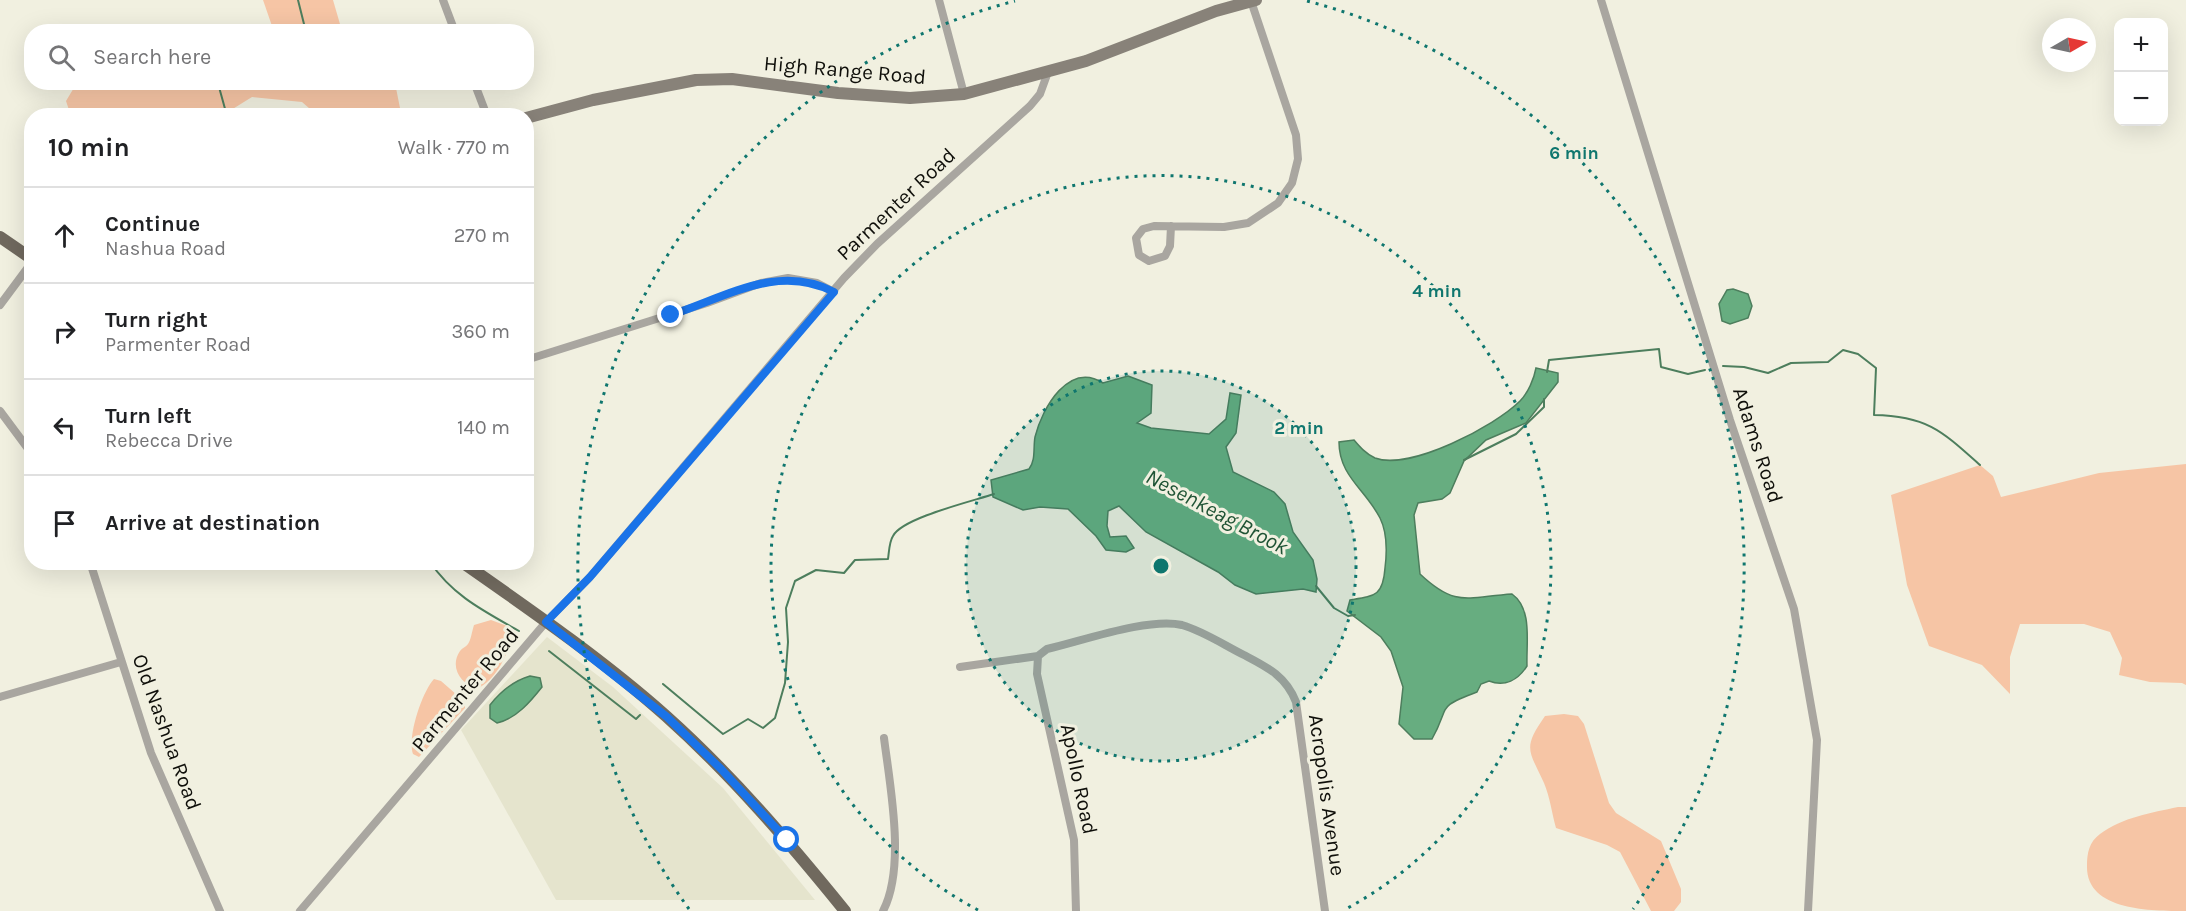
<!DOCTYPE html>
<meta charset="utf-8">
<style>
body{margin:0;font-family:Karla,sans-serif;background:#f6f6f6;color:#202124}
.controls{position:absolute;right:18px;top:18px;display:grid;overflow:hidden;border-radius:12px;box-shadow:0 6px 24px #0002}
.controls button{width:54px;height:54px;display:grid;place-items:center;padding:0;border:0;border-bottom:2px solid #e0e0e0;background:#fff;color:#202124;font:30px sans-serif}
.compass{position:absolute;left:2042px;top:18px;width:54px;height:54px;border-radius:50%;background:#fff;box-shadow:0 6px 24px #0002;rotate:81deg}
.stop{position:absolute;width:18px;height:18px;margin:-14px;border:4px solid #1a73e8;border-radius:50%;background:#fff}
.stop.end{background:#1a73e8;border-color:#fff;box-shadow:0 2px 6px #0008}
.list{margin:0;padding:0;list-style:none}
h2{display:flex;justify-content:space-between;align-items:center;height:78px;margin:0;padding:0 24px;font-size:26px}
h2 small{font-size:20px;font-weight:400;color:#757577}
.list li{display:grid;grid-template-columns:39px 1fr auto;gap:18px;align-items:center;box-sizing:border-box;height:96px;padding:0 24px;border-top:2px solid #e0e0e0}
.list b{display:block;font-size:22px;white-space:nowrap}
.list p{margin:0;font-size:20px;white-space:nowrap;color:#757577}
.list em{font-size:20px;font-style:normal;color:#757577}
.icon{flex:none;width:33px;height:33px;fill:none;stroke:currentColor;stroke-width:2;stroke-linecap:round;stroke-linejoin:round}
.map{position:relative;flex:none;width:2186px;height:911px;overflow:hidden}
.search{position:absolute;background:#fff;box-shadow:0 6px 24px #0002;left:24px;top:24px;width:510px;height:66px;display:flex;align-items:center;gap:15px;box-sizing:border-box;padding:0 21px;border-radius:24px;color:#757577;font-size:22px}
.panel{position:absolute;background:#fff;box-shadow:0 6px 24px #0002;left:24px;top:108px;width:510px;height:462px;border-radius:24px}
.map>svg:first-child{display:block}
.built{fill:#e5e4cd}
.green{fill:#f6c5a5}
.water{fill:#67ad80;stroke:#4d7e5d;stroke-width:1.5}
.lines{fill:none;stroke-linecap:round;stroke-linejoin:round}
.stream{stroke:#4d7e5d;stroke-width:2}
.street{stroke:#a9a6a0;stroke-width:8}
.secondary{stroke:#888279;stroke-width:12}
.primary{stroke:#70695e;stroke-width:12}
.route{stroke:#1a73e8;stroke-width:8}
.ring{fill:none;stroke:#0f766e;stroke-width:3;stroke-dasharray:3 6}
.labels{text-anchor:middle;dominant-baseline:central;stroke-width:6;stroke-linejoin:round;paint-order:stroke}
.street-label{font-size:21px;fill:#0f0f0a;stroke:#f1f0e0}
.water-label{font-size:22px;font-style:italic;fill:#205435;stroke:#f1f0e0}
.centre{fill:#0f766e;stroke:#f1f0e0;stroke-width:3}
.ring-label{font-size:18px;text-anchor:middle;font-weight:bold;fill:#0f766e;stroke:#f1f0e0;stroke-width:6;stroke-linejoin:round;paint-order:stroke}
</style>
<div class="map">
<svg width="2186" height="911" viewBox="0 0 2186 911">
<rect width="100%" height="100%" fill="#f1f0e0"/>
<path class="built" d="M547 637 613 687 723 788 815 900H556L461 730Z"/>
<path class="green" d="M263 0H333L342 31H267L272 26Z
M395 83 400 108 396 115H317L302 102 252 97 223 115 71 116 66 101 75 86 82 83Z
M2186 464V685L2182 683 2150 682 2119 675 2122 658 2110 632 2084 624H2020L2010 657V694L1982 665 1929 646 1907 585 1891 495 1980 465 1993 476 2001 497 2099 473Z
M491 620 510 627C513 649 497 679 477 689 461 684 449 667 460 651 462 648 466 647 468 644 471 640 472 631 474 625Z
M434 679 441 681 465 702V708L419 757 413 754C407 737 422 692 434 679Z
M1564 714 1578 716 1584 724 1609 803 1616 813 1661 841 1681 889V902L1674 911H1651L1620 852 1607 845 1556 828C1552 814 1550 797 1544 783 1529 750 1522 749 1545 716Z
M2178 807H2186V911C2151 911 2086 911 2087 866 2087 853 2089 842 2100 834 2123 817 2151 813 2178 807Z"/>
<path class="water" d="M1733 289 1748 294 1752 306 1748 318 1730 324 1722 321 1719 304 1727 290Z
M1536 368 1558 373V382L1526 423 1486 440 1464 461 1450 493 1442 499 1418 503 1414 515 1420 574C1456 608 1467 597 1512 594 1533 609 1526 643 1527 666 1518 680 1505 687 1489 681L1481 684 1477 692C1434 708 1451 706 1432 739H1414L1399 724 1403 687 1391 651 1381 637 1347 611 1350 600C1375 596 1383 596 1385 568 1387 552 1387 532 1380 518 1365 489 1339 476 1339 442L1354 440C1360 447 1366 454 1375 458 1410 471 1495 426 1520 401 1528 393 1534 379 1536 368Z
M1128 376 1152 385 1151 413 1137 423 1151 428 1209 434 1226 419 1230 393 1241 395 1236 433 1226 447 1233 472 1274 492 1285 504 1293 532 1313 560 1317 579 1316 592 1303 589 1256 594 1235 585 1218 572 1146 532 1119 506 1108 511 1107 526 1110 537 1126 536 1134 548 1126 552 1106 550 1096 536 1068 509 1040 507 1023 510 993 497 991 480 1029 469C1036 460 1033 448 1035 437 1042 408 1069 361 1103 383Z
M530 676 540 678 542 687C531 701 516 719 497 723L490 718V705C501 691 513 681 530 676Z"/>
<g class="lines">
<path class="stream" d="M298 0 306 32
M227 116 219 87 229 82
M1723 366 1744 367 1768 373 1791 363 1828 362 1843 350 1858 354 1876 368 1874 415C1927 416 1942 431 1980 465
M1547 372 1549 360 1659 349 1661 367 1688 374 1705 370
M1464 460 1516 434 1544 407V399
M430 562C453 596 484 611 519 631
M1316 586 1334 608 1348 616 1355 615
M549 651 636 719 640 715
M663 684 723 734 748 719 763 728 775 718 785 683 788 642 786 608 795 581 816 570 844 573 855 560 888 559C889 553 889 542 893 536 902 518 973 501 994 494"/>
<path class="street" d="M443 0 455 32
M939 0 964 94
M1601 0 1730 420 1794 609 1817 740 1808 911
M474 82 487 116
M1171 226 1170 246 1165 256 1149 261 1139 255 1136 238 1143 229 1154 226 1224 227 1248 223 1278 203 1292 183 1298 159 1296 135 1251 1
M0 305 32 262
M526 360 707 303 761 283 788 278 817 283 834 292
M0 411 32 454
M90 562 151 753 220 911
M1038 656 1047 649C1082 641 1149 617 1182 625 1203 631 1224 645 1244 655 1267 667 1286 676 1296 702L1325 911
M1038 656 1037 674 1074 840 1076 911
M960 667 1038 656
M0 697 121 662
M300 911 546 622 590 577 844 278 877 244 1030 106 1040 94 1048 72
M883 911C906 867 890 786 884 738"/>
<path class="secondary" d="M526 118 593 100 696 80 732 79 838 93 910 98 964 94 1086 61 1216 11 1256 0"/>
<path class="primary" d="M0 237 32 259
M462 562C532 611 603 660 666 716 732 775 789 842 845 911"/>
</g>
<g class="lines">
<path class="route" d="M671 315C726 297 778 263 834 292L590 577 546 622 667 717 721 769 787 840"/>
</g>
<circle cx="1161" cy="566" r="195" fill="#0f766e" fill-opacity=".12"/>
<g class="ring">
<circle cx="1161" cy="566" r="195"/>
<path d="M978 910A390 390 0 1 1 1344 910"/>
<path d="M689 909A584 584 0 0 1 1015 1M1307 1A584 584 0 0 1 1633 909"/>
</g>
<g class="labels">
<g class="street-label">
<text transform="translate(845 70) rotate(5)">High Range Road</text>
<text transform="translate(896 204) rotate(-43)">Parmenter Road</text>
<text transform="translate(1758 445) rotate(72)">Adams Road</text>
<text transform="translate(465 690) rotate(-50)">Parmenter Road</text>
<text transform="translate(167 732) rotate(70)">Old Nashua Road</text>
<text transform="translate(1079 779) rotate(78)">Apollo Road</text>
<text transform="translate(1327 795) rotate(82)">Acropolis Avenue</text>
</g>
<g class="water-label">
<text transform="translate(1217 512) rotate(28)">Nesenkeag Brook</text>
</g>
</g>
<circle cx="1161" cy="566" r="9" class="centre"/>
<g class="ring-label">
<text x="1574" y="159">6 min</text>
<text x="1437" y="297">4 min</text>
<text x="1299" y="434">2 min</text>
</g>
</svg>
<div class="controls">
<button>+</button>
<button>−</button>
</div>
<svg class="compass" viewBox="-18 -18 36 36"><path d="M0-13l5 13h-10z" fill="#e53935"/><path d="M0 13l5-13h-10z" fill="#757577"/></svg>
<div class="stop" style="left:787px;top:840px"></div>
<div class="stop end" style="left:671px;top:315px"></div>
<div class="search"><svg class="icon" aria-label="search" viewBox="0 0 24 24"><circle cx="10" cy="10" r="6"/><path d="M15 15l6 6"/></svg>Search here</div>
<section class="panel">
<h2>10 min<small>Walk · 770 m</small></h2>
<ul class="list">
<li><svg class="icon" aria-label="ahead" viewBox="0 0 24 24"><path d="M12 20V5M6 11l6-6 6 6"/></svg><div><b>Continue</b><p>Nashua Road</p></div><em>270 m</em></li>
<li><svg class="icon" aria-label="right" viewBox="0 0 24 24"><path d="M7 20v-9h11M14 6l5 5-5 5"/></svg><div><b>Turn right</b><p>Parmenter Road</p></div><em>360 m</em></li>
<li><svg class="icon" aria-label="left" viewBox="0 0 24 24"><path d="M17 20v-9H6M10 6l-5 5 5 5"/></svg><div><b>Turn left</b><p>Rebecca Drive</p></div><em>140 m</em></li>
<li><svg class="icon" aria-label="arrive" viewBox="0 0 24 24"><path d="M6 21V4h12l-3 4 3 4H6"/></svg><div><b>Arrive at destination</b></div></li>
</ul>
</section>
</div>
